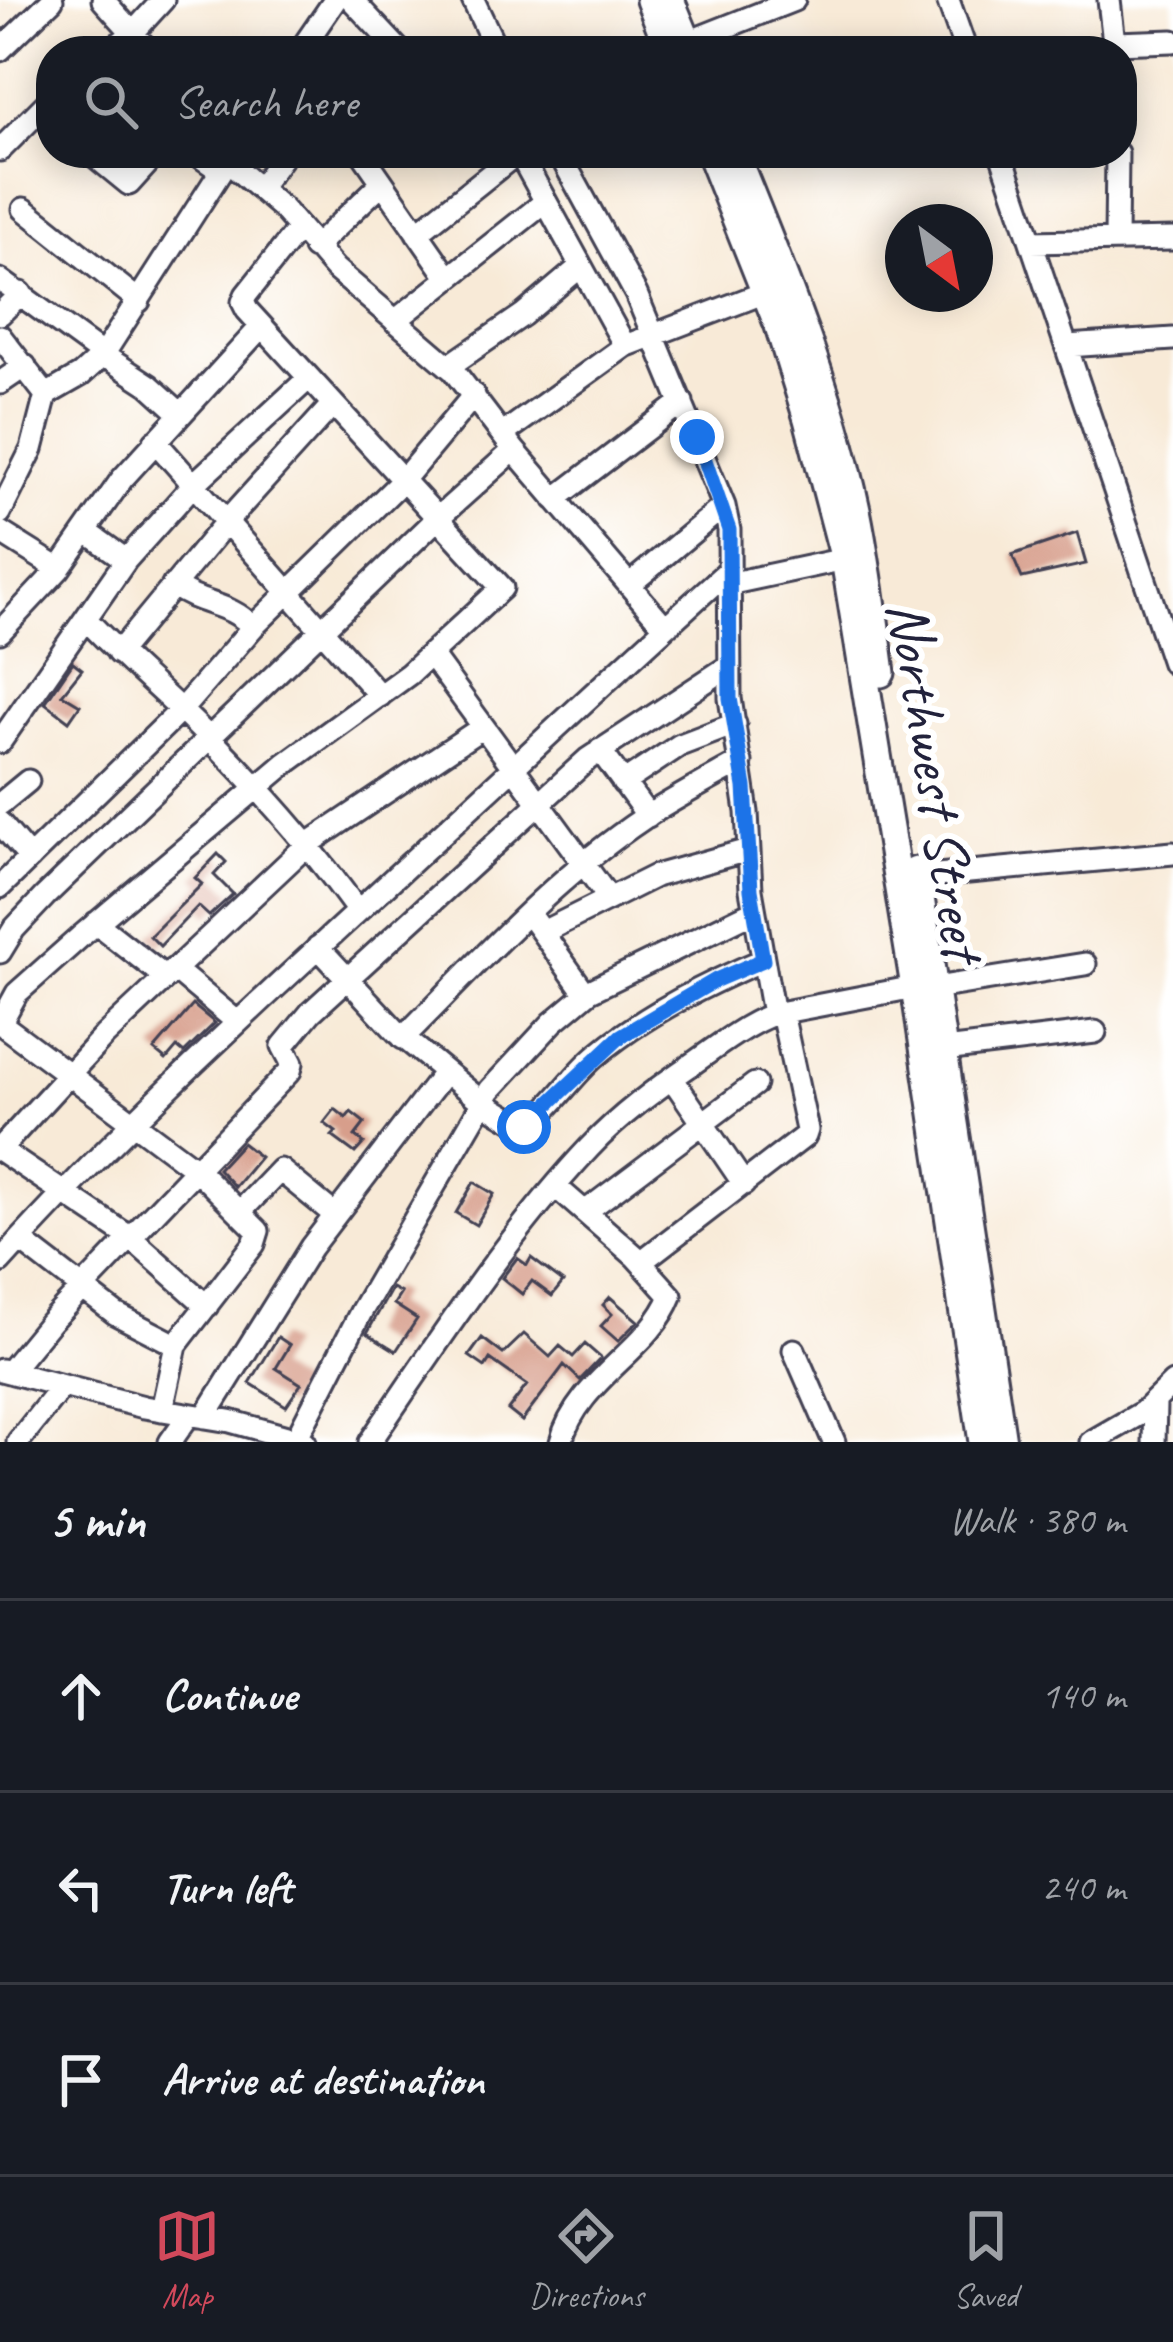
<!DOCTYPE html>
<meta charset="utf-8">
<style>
body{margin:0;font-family:Caveat,sans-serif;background:#20242c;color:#f1f3f6}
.compass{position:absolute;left:885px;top:204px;width:108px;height:108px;border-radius:50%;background:#171b24;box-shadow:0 6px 30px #0003;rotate:148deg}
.stop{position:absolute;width:36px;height:36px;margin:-27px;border:9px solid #1a73e8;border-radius:50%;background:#fff}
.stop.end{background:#1a73e8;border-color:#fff;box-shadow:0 3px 12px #0008}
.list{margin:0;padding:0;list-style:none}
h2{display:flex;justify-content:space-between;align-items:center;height:156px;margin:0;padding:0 48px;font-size:51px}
h2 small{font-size:39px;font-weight:400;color:#9ea1a6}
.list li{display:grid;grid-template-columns:78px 1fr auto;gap:36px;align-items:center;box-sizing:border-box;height:192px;padding:0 48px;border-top:3px solid #363941}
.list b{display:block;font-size:45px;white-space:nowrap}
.list em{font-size:39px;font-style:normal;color:#9ea1a6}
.icon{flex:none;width:66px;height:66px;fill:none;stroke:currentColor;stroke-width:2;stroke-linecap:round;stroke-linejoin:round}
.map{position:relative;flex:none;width:1173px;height:1442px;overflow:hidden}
.search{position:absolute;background:#171b24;box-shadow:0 6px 30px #0003;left:36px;right:36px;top:36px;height:132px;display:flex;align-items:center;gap:30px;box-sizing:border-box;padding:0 42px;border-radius:48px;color:#9ea1a6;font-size:45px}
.sheet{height:732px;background:#171b24}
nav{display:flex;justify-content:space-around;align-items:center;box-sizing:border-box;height:168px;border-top:3px solid #363941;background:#171b24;font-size:33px;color:#9ea1a6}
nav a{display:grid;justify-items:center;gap:6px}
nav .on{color:#d1495b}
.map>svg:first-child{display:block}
.building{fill:#d79e8b}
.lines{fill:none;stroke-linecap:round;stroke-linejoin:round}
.minor-casing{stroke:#424052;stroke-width:27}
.major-casing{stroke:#424052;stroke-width:33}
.minor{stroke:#fff;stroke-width:21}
.major{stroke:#fff;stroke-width:27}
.route{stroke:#1a73e8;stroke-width:15}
.labels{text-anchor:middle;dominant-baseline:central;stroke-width:12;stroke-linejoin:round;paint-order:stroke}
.street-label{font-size:60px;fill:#22223b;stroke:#fff}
</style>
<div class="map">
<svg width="1173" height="1442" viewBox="0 0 1173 1442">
<rect width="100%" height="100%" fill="#fff"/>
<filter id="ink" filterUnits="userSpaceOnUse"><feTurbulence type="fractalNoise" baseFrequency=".00833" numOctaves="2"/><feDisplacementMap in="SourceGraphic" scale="24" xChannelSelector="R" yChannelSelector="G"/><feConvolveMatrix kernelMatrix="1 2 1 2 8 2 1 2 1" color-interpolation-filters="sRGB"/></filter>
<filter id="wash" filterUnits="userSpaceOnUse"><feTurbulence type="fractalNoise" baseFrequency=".004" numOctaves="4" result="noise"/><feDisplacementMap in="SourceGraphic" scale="48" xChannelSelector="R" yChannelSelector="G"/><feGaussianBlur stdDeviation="2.7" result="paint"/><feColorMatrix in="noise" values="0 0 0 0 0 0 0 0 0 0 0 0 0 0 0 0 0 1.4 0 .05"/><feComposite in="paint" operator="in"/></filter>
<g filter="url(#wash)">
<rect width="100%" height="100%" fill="#f8ead7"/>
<g id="blocks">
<path class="building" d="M1077 533 1086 564 1022 578 1012 555Z
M73 662 82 669 62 694 80 705 69 721 45 703Z
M218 854 226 862 214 875 233 894 209 916 198 906 160 946 150 936 202 884 195 878Z
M193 1005 215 1023 184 1053 177 1047 166 1060 154 1050Z
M335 1109 346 1118 351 1112 365 1123 355 1136 364 1143 355 1153 332 1136 336 1132 324 1123Z
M242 1143 260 1157 235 1187 218 1169Z
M474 1182 494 1194 476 1225 456 1213Z
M517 1258 527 1265 531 1258 563 1282 552 1296 532 1281 522 1294 502 1278Z
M392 1288 401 1293 394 1304 417 1319 396 1351 367 1333Z
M610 1297 638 1321 618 1341 601 1326 612 1314 603 1305Z
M524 1334 550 1357 560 1346 573 1357 585 1344 601 1358 580 1380 564 1365 522 1421 508 1410 527 1385 490 1359 485 1367 469 1356 482 1338 503 1354Z
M278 1337 290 1345 276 1368 301 1384 286 1406 250 1383Z"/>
</g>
</g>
<g filter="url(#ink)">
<use href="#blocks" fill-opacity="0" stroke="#424052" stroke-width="3"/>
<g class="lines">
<g class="minor-casing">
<path id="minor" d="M103 0 149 51
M352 0 400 51
M473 0 497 51
M948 0 966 51
M1109 0 1115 51
M688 42 794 0
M1115 43 1173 41
M0 50 52 0
M109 51 131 35 163 0
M300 51 335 0
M0 150 51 99
M91 153 129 184 157 153
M195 153 221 171
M362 153 448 277
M486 153 497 157 516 154 523 160 625 346
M559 153 636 294 724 506 729 530 730 698 747 812 751 890 773 1014
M1001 153 1173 663
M227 161 282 208 335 269 453 370 514 450 665 627
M260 188 285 153
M24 209 139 301
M417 233 516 154
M1116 240 1117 153
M1031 242 1173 239
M314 248 382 183
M0 280 103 355 232 154
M0 314 21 293
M395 321 545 202
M0 336 46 395 32 449 0 513
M1067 346 1173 339
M449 366 523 315 580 267
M0 383 25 366
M46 395 81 375 103 355 149 385 181 414
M503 434 625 346 766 292
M155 441 380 696
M555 499 682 402
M0 532 59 569
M87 532 126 560
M728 584 845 559
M173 585C204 608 226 600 253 627
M629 585 724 506
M86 619C118 654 153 683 186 715 248 775 307 840 357 910
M0 632 59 569 122 479 260 328
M118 653 227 521 333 404
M431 655 608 897
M0 742 126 560 194 484 309 378
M600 750 648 816
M623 783 680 745 735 724
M0 804 28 781
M0 823 30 858
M916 877 1173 853
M0 887 181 710 253 627 404 479 474 395
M534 921 586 994
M96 923 165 977
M543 932 655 876 748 850
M318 947 397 1032 482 1102 524 1127C552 1110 572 1075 598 1054 646 1014 706 984 763 960
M0 952 14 929 45 896 439 517 514 450
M174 969 236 1021
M935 988 1085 964
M0 1023 197 1170 258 1231 254 1244 176 1345 162 1410
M0 1024 17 993 80 937 285 764 409 674 502 588 247 310 243 302 246 295 299 228
M403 1038C479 962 554 878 644 818 675 798 709 780 741 762
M944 1050 1095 1032
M672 1078 744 1184
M0 1149 104 1036 308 844 483 727
M0 1150 131 1238 207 1306
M556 1187 635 1256 671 1296C650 1350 577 1380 561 1442
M240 1212 280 1170 335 1215
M585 1212 755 1084
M20 1240 116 1314 176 1345
M0 1262C143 1103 303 963 460 817 549 735 638 651 729 570
M641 1262 805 1136 807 1130 782 1013
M794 1350 834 1442
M1 1370 144 1407 230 1421 305 1442
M9 1372 50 1322 290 1071 292 1063 283 1046 311 1012 588 759 729 666
M205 1417 311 1247 445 1072
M296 1439 362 1310 490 1090 553 1022 590 991 754 911
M18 1442 62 1386
M170 1442 189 1415
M370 1442C436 1345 508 1234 589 1148 620 1115 657 1088 695 1062 720 1044 744 1026 773 1014L915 987
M1091 1442 1143 1412 1173 1383
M1154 1442 1155 1404"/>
</g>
<g class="major-casing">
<path id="major" d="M650 0 670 51
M670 0 691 51
M710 153 779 326 808 419 845 559 915 987 983 1442
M734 153C781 268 830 387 856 510 867 564 874 619 881 673
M916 871 1002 1442"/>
</g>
<use href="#minor" class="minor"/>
<use href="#major" class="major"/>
</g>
</g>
<g class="lines" filter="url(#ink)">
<path class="route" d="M524 1127 621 1036 716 980 763 960 751 890 745 787 730 698 729 530 697 437"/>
</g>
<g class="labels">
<g class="street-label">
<text transform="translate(936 780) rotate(81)">Northwest Street</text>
</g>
</g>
</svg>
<svg class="compass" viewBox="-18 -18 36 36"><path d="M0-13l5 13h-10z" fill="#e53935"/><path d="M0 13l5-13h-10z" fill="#9ea1a6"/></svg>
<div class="stop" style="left:524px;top:1127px"></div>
<div class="stop end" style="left:697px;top:437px"></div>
<div class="search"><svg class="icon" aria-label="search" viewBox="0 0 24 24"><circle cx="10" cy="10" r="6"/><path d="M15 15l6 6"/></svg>Search here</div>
</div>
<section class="sheet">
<h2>5 min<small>Walk · 380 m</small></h2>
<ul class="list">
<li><svg class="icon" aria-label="ahead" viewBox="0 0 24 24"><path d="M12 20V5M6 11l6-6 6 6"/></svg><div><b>Continue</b></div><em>140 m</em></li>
<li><svg class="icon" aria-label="left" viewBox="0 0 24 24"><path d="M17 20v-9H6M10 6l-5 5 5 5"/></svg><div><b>Turn left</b></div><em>240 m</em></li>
<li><svg class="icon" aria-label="arrive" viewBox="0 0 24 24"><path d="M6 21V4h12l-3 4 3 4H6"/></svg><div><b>Arrive at destination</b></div></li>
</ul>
</section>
<nav>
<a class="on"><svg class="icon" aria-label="map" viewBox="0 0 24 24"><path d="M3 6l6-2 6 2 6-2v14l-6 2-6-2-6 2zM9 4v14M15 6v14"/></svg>Map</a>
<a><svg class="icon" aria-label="directions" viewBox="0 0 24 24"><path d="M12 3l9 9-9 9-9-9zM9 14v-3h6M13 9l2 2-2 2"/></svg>Directions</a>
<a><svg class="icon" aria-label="saved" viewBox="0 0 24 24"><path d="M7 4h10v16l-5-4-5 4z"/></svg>Saved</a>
</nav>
